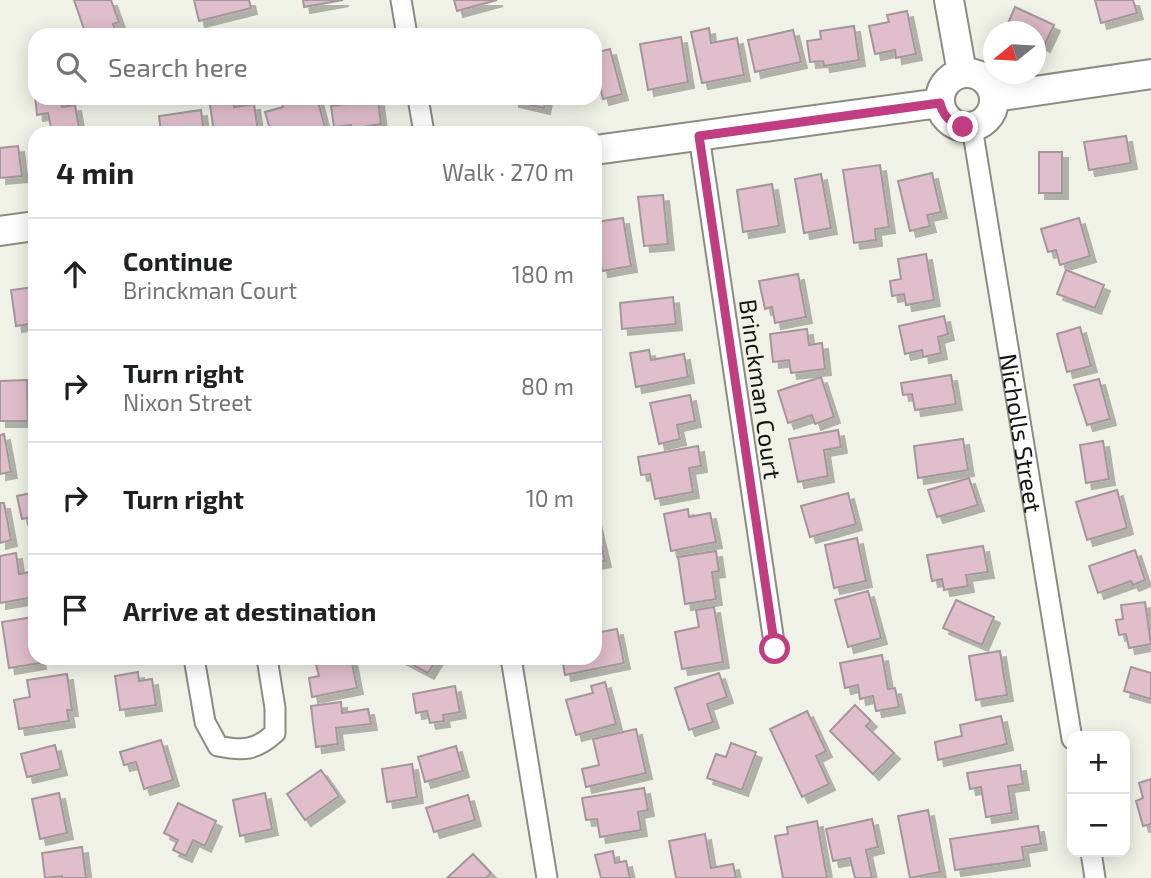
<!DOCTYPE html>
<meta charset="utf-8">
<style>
body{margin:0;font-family:"Exo 2",sans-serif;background:#f6f6f6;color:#202124}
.controls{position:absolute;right:21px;bottom:21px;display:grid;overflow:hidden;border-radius:14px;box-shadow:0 4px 18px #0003}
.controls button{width:63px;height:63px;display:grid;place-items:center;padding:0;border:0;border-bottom:2px solid #e0e0e0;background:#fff;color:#202124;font:35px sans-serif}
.compass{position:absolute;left:983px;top:21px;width:63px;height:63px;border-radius:50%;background:#fff;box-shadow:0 4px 18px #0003;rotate:252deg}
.stop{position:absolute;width:21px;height:21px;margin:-16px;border:5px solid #c13d82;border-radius:50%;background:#fff}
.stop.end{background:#c13d82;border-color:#fff;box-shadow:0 2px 7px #0008}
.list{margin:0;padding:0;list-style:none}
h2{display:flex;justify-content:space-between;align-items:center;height:91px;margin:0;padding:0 28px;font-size:30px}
h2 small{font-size:23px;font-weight:400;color:#757577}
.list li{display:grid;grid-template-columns:46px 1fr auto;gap:21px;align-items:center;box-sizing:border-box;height:112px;padding:0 28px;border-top:2px solid #e0e0e0}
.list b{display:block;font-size:26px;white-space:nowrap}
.list p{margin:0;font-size:23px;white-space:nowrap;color:#757577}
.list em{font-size:23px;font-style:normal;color:#757577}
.icon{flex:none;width:38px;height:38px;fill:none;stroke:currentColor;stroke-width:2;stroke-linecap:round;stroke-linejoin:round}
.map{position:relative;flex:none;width:1151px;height:878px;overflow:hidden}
.search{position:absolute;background:#fff;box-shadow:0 4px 18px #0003;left:28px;top:28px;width:574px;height:77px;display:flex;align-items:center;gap:18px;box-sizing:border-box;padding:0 24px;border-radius:21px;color:#757577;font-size:26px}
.panel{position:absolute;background:#fff;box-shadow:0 4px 18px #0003;left:28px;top:126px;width:574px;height:539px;border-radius:21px}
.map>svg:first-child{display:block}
.building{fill:#e0becb;stroke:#a3979c;stroke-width:2;filter:url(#shadow)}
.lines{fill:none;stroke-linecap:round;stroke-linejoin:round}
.street-casing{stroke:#8b8c82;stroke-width:23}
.secondary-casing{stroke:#8b8c82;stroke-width:32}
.street{stroke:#fff;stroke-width:19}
.secondary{stroke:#fff;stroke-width:28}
.route{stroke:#c13d82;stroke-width:9}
.labels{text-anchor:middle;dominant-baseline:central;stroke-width:5;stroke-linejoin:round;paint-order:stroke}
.street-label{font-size:24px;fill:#141411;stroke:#f1f2e7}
</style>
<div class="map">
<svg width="1151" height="878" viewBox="0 0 1151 878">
<defs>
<filter id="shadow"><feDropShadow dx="6" dy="6" stdDeviation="0" flood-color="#0004"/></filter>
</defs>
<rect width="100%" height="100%" fill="#f1f2e7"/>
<path class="building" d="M74 0H111L119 22 113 24 117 35H86Z
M194 0H249L251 8 199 21Z
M303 0H343L304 7Z
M454 0H497L457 11Z
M1095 0H1133L1137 13 1101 23Z
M1015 7 1054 25 1044 46 1036 42V32H1012L1006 28Z
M907 11 916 54 896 58 895 50 875 54 869 26 889 22 887 15Z
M854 26 859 60 824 66 823 61 810 62 807 41 821 39 820 31Z
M709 28 711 43 737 38 744 75 702 83 691 32Z
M793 30 801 62 755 72 748 40Z
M681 37 688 82 648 90 640 44Z
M610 49 622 94 603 99 599 83 595 85V53Z
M35 96 60 98 62 107 75 105 80 133H52L48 113 37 115Z
M209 98H233L234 107 254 104 258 131 214 133Z
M280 98H317L326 131 271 133 265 112 283 107Z
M513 98H546L544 108 513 101Z
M378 100 381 124 351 129V125L334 127 331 106Z
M201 110 204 133H161L159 116Z
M1126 136 1131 163 1089 170 1084 142Z
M18 146 22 176 0 178V148Z
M1039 152H1062V193H1039Z
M880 165 889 227 875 229 876 240 854 243 843 170Z
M932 173 941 212 927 215 930 226 910 231 898 181Z
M821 174 831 228 804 233 795 179Z
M772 184 779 226 743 232 737 190Z
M663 195 668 244 644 246 638 197Z
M623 218 631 266 602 271 597 240 595 241V222Z
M1079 218 1090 256 1060 265 1056 250 1048 252 1041 229Z
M926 254 934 300 906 305 904 294 892 296 890 281 901 279 898 259Z
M1066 270 1104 285 1095 308 1057 294Z
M798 274 806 317 775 323 772 307 765 309 759 281Z
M35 287V323L16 326 11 290Z
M673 297 676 324 622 329 620 303Z
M944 316 948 334 938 337 941 353 923 357 922 350 905 354 899 326Z
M1080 327 1091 366 1067 372 1057 334Z
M807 329 809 345 822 343 825 369 791 373 789 360 773 362 770 334Z
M649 350 651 360 684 354 688 377 636 387 630 353Z
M951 375 956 404 915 410 912 394 903 395 901 383Z
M821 377 834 417 815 424 812 415 788 423 778 391Z
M1099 379 1110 419 1087 425 1074 385Z
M27 380 28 421H0V381Z
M690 395 695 421 677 425 680 439 659 444 650 403Z
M838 430 841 447 824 450 828 476 798 482 789 439Z
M4 434 11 472 0 474V435Z
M963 439 968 470 918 478 914 446Z
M1103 441 1109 479 1086 483 1080 445Z
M698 446 701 466 689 468 693 492 655 499 650 474 641 475 638 457Z
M969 478 978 505 937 517 928 490Z
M1117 490 1127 528 1087 540 1076 502Z
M35 492V516L22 519 17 496Z
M848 493 856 524 810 537 801 506Z
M0 503H4L11 540 0 543Z
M688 509 689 517 710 513 716 542 671 551 664 514Z
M595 519 605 561 595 563Z
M857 538 866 581 834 588 825 545Z
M983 546 988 572 966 575 968 586 944 590 942 579 932 581 927 555Z
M1135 550 1145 580 1133 585 1131 581 1098 593 1089 566Z
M716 551 719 571 712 572 716 599 685 604 678 557Z
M16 553 19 574 35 571V597L0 603V556Z
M868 591 881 638 848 647 835 600Z
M956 600 994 617 982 645 943 628Z
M1145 602 1151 644 1129 648 1126 634 1119 635 1116 620 1123 619 1121 605Z
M714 607 723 662 682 669 675 632 699 627 696 610Z
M33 617 35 658H39L40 663 9 668 2 622Z
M617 629 624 663 565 675 562 658H595V633Z
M1000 651 1007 695 976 700 969 656Z
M882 655 888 689 895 688 899 707 876 711 873 696 860 699 858 685 845 688 840 663Z
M329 658H351L357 688 312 697 309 678 319 676 315 661Z
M400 658H437L428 673Z
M1131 667 1151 673V699L1124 691Z
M138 672 139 681 152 679 156 705 120 710 115 676Z
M719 673 727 697 707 704 713 722 689 730 675 688Z
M67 674 72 710H67L69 721 19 729 14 700 30 697 27 680Z
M605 682 616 724 576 735 566 700 593 693 591 686Z
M455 686 460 712 443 715 444 721 430 723 427 711 416 713 413 694Z
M341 702 342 713 368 709 371 724 336 728 338 744 316 747 311 706Z
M855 705 871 721 866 726 894 753 873 774 830 731Z
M807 711 826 751 816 756 829 784 802 797 770 729Z
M1001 716 1007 744 938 760 935 742 962 736 960 725Z
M636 729 646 773 586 787 582 769 599 765 593 739Z
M161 740 173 780 144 789 136 762 124 765 120 752Z
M731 743 756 752 742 790 707 778 716 754 726 757Z
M55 745 61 769 27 777 21 754Z
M456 746 463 771 425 782 418 757Z
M412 764 417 797 387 802 382 769Z
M1020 765 1023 784 1008 786 1012 813 986 817 981 787 970 789 967 773Z
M321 770 339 796 305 820 287 794Z
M1151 779V824L1143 826 1136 801 1143 798 1139 783Z
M644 788 648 810 638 812 641 830 600 837 597 819 586 820 582 798Z
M59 793 67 833 40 839 32 799Z
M265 793 272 829 240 836 233 800Z
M468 795 475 820 434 832 426 808Z
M178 803 216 821 205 846 193 840 186 856 173 850 178 840 164 833Z
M928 810 940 872 910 878 898 816Z
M872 819 878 847 866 850 872 878H855L850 858 833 861 826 829Z
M817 821 827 878H783L775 836 788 834 787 827Z
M1038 826 1041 844 1022 847 1024 860 955 870 950 839Z
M705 834 711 868 733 864 736 878H676L669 841Z
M82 847 86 878H62V876L45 878 42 853Z
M613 851 615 863 626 861 630 878H601L595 855Z
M473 854 491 873 486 878H447Z"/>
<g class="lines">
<g class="street-casing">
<g id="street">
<path d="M401 0 407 35"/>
<path d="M418 98 424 133"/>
<path id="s1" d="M972 127 1072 739"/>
<path d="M699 136 775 649"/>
<path d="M194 658 205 722 218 746C243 751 255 751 275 733V708L267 658"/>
<path d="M511 658 547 878"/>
<path d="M1091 852 1095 878"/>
</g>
</g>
<g class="secondary-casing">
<path id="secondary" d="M949 0 962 73
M940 100a27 27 0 1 1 54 0a27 27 0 1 1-54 0Z
M994 97 1151 74
M595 150 940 103
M0 231 35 226"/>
</g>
<use href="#street" class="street"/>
<use href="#secondary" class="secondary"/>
</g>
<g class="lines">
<path class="route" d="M775 649 699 136 940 103C943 116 950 123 963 127"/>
</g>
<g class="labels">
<g class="street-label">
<text transform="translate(761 389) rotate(82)">Brinckman Court</text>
<text stroke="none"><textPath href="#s1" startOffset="310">Nicholls Street</textPath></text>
</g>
</g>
</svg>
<div class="controls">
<button>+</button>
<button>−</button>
</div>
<svg class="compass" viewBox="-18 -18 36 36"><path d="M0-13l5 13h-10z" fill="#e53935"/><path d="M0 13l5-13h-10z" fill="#757577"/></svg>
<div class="stop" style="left:775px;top:649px"></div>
<div class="stop end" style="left:963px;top:127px"></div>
<div class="search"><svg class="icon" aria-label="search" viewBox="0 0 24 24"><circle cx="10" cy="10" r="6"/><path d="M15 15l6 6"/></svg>Search here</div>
<section class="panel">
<h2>4 min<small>Walk · 270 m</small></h2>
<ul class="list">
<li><svg class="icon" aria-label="ahead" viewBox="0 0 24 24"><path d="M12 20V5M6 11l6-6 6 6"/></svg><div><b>Continue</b><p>Brinckman Court</p></div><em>180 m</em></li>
<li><svg class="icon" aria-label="right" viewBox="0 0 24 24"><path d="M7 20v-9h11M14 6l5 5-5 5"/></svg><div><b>Turn right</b><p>Nixon Street</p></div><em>80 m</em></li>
<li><svg class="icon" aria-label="right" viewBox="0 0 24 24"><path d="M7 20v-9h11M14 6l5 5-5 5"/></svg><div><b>Turn right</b></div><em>10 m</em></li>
<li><svg class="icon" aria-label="arrive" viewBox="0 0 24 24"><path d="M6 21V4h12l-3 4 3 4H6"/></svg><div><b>Arrive at destination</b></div></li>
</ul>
</section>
</div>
